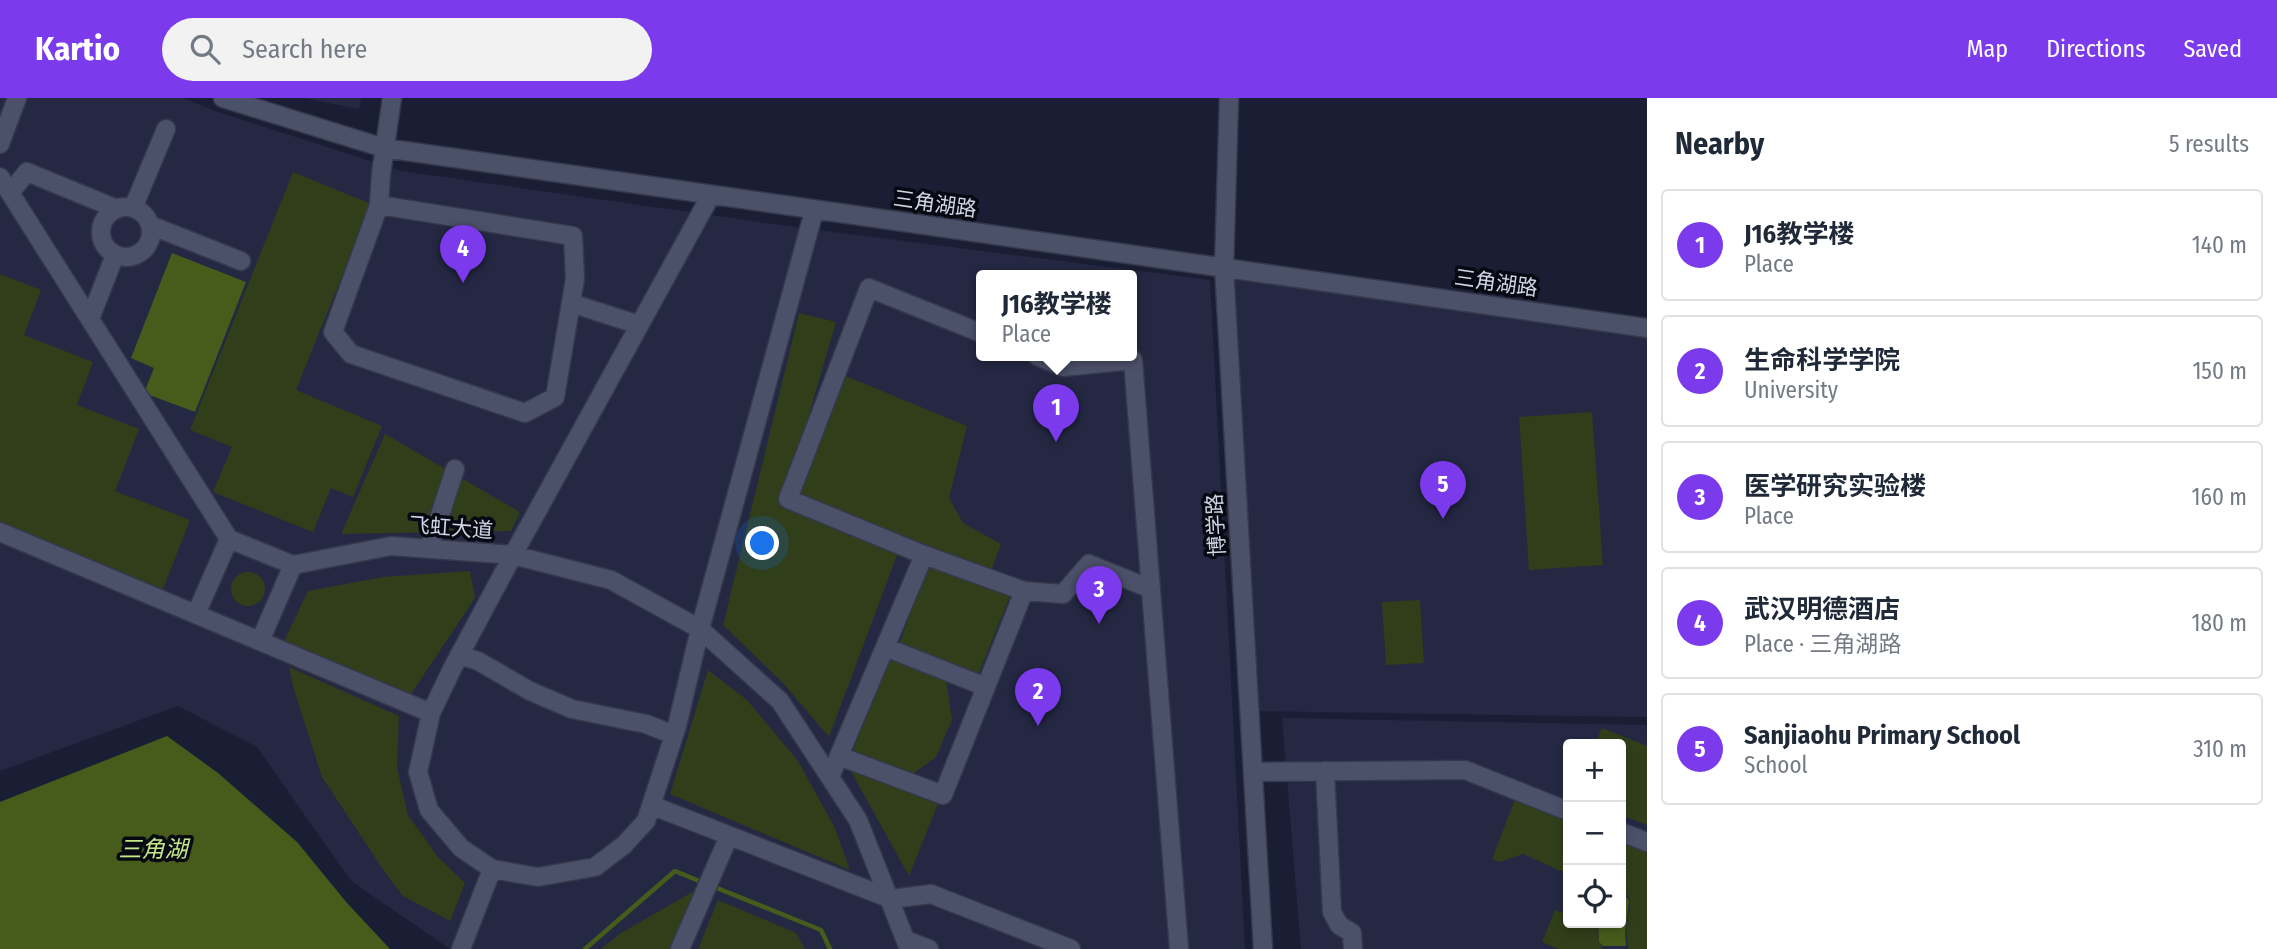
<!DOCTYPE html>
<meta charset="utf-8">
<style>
body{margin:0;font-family:"Fira Sans Condensed","Noto Sans SC",sans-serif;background:#f2f2f3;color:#1f2937}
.controls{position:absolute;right:21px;bottom:21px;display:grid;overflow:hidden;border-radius:7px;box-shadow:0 4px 10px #0003}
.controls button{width:63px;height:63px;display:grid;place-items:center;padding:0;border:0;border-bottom:2px solid #e0e1e3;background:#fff;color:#1f2937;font:35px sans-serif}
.you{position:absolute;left:763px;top:446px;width:24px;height:24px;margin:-18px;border:5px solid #fff;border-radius:50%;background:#1a73e8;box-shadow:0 0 0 10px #1a73e833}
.badge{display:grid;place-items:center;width:46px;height:46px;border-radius:50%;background:#7c3aed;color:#fff;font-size:23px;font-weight:700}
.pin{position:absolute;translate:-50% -58px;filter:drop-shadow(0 2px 4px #0008)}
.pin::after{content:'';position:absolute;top:37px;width:24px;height:21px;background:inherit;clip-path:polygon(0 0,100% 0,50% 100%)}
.popup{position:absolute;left:976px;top:172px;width:161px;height:91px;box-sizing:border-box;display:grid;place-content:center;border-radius:7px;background:#fff;filter:drop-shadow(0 2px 5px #0005);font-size:23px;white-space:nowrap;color:#747a83}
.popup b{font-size:26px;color:#1f2937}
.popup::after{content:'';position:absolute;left:50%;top:100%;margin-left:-14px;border:14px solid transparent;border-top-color:#fff}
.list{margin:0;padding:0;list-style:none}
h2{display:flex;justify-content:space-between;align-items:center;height:91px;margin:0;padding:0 28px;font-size:30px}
h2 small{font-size:23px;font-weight:400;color:#747a83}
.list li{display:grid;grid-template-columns:46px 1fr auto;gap:21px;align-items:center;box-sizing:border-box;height:112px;margin:0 14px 14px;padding:0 14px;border:2px solid #e0e1e3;border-radius:7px}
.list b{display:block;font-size:26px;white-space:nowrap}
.list p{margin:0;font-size:23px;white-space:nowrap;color:#747a83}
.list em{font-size:23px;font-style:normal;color:#747a83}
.icon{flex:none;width:38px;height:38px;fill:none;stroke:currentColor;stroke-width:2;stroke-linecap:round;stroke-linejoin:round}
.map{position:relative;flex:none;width:1647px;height:851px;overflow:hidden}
header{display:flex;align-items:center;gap:42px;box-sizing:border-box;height:98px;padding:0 35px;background:#7c3aed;color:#fff}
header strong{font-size:33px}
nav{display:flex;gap:38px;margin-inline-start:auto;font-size:24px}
.search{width:490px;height:63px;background:#f2f2f3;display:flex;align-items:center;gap:18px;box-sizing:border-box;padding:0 24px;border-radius:38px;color:#747a83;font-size:26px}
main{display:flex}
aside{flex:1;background:#fff}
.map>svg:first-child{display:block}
.built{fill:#242843;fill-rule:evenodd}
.green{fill:#313e1a}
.water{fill:#475c1b}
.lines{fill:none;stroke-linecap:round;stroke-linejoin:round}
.stream{stroke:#475c1b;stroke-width:4.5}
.minor-casing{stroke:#36384b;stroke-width:21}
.minor{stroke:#4c516a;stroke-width:18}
.labels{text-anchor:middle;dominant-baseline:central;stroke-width:7;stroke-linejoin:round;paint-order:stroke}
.street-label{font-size:21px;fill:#d0d4e3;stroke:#070912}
.water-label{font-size:23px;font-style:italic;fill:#c4e78a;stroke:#070912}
</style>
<header>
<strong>Kartio</strong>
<div class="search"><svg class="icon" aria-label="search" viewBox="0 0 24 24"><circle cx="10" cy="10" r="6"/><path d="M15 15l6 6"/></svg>Search here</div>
<nav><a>Map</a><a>Directions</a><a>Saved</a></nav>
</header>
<main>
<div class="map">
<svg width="1647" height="851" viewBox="0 0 1647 851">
<rect width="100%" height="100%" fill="#1a1e34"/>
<path class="built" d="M0 0H184L215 13 401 73 794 129 1210 182 1245 851H450L351 783 257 649 178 608 0 673ZM981 178H1131V258H981Z
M303 0H361L359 11Z
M1224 169 1647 230V619L1249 613Z
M1282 620 1647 627V851H1301ZM1568 646H1621V825H1568Z"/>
<path class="green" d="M293 74 371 106 296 292 382 328 353 399 331 390 313 434 213 394 232 349 190 332Z
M0 176 41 192 24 237 93 264 77 307 139 331 115 393 190 422 163 491 0 428Z
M799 215 836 224 783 406 899 452 829 639 783 585 723 527Z
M843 277 967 328 949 400 963 425 1001 446 991 473 800 397Z
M1592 314 1603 467 1529 472 1519 319Z
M385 336 520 414 511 433 341 436Z
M928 467 1010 498 978 577 900 544Z
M470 473 475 500 411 596 284 543 308 493 383 479Z
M231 491a17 17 0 1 1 34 0a17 17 0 1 1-34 0Z
M1420 502 1424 565 1386 567 1382 504Z
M888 559 946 581 952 622 936 659 910 678 852 655Z
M289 569 399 618 397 669 408 717 438 759 465 785 450 823 403 798 384 773 322 679 294 592Z
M708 572 747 602 798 663 835 730 850 772 670 696Z
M1602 630 1647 648V727L1621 717V646H1595Z
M848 668 938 706 909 778Z
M1515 701 1568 723V776L1523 756 1499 764 1492 761Z
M1621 742 1647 753V851H1628L1626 834 1630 801 1621 789Z
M694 793 670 851H601L621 835Z
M718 802 796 835 805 851H698Z
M1555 812 1561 814 1568 813V825H1597L1599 844 1603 851H1558L1542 844Z"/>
<path class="water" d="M172 155 246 184 195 314 144 295 154 270 131 260Z
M167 638 218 675 297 744 347 805 390 851H0V704Z
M1621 793 1629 802 1625 835 1626 848H1603L1599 844 1598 825H1621Z"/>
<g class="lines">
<path class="stream" d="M712 788 821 832 830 851
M585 851 675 773 704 785"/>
<g class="minor-casing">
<path id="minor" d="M223 0 384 50 1647 230
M1229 0 1224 169 1263 851
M0 46 17 0
M0 79 229 441 293 467 391 448 513 457 611 482 700 531 780 603 858 722 909 851
M10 95 27 74 117 111
M711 97 513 457 452 571 431 615 418 674 429 712 461 750 492 771 538 779 595 769 624 747 646 723 677 628 700 531 814 113
M379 107 573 138 575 181 555 299 525 315 351 256 333 234 379 107 381 76 392 0
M101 134a25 25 0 1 1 50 0a25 25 0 1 1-50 0Z
M133 110 166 31
M150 127 241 163
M571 205 639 227
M90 221 115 157
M1037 258 1063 269 1133 262 1179 851
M0 434 431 615
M429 451 455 371
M1024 493 1063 496 1089 466 1151 491
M196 516 229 441
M260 543 293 467
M885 549 986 589
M459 557 478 563 530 593 572 611 646 626 674 637
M839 658 943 697 1024 493 924 457
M1325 673 1332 814 1339 827 1352 835 1353 851
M1253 674 1465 672 1568 713
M830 679 924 457 788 401 869 190 981 235
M651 707 891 801 931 796 1071 851
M1621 734 1647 744
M908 843 929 851
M461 851 492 771
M680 851 729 738"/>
</g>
<use href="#minor" class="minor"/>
</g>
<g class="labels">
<g class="street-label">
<text transform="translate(935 106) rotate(8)">三角湖路</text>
<text transform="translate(1496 185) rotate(8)">三角湖路</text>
<text transform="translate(1216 427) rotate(-93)">博学路</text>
<text transform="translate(451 430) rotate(4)">飞虹大道</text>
</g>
<g class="water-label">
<text x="153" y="751">三角湖</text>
</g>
</g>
</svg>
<div class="controls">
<button>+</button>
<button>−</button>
<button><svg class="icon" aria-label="locate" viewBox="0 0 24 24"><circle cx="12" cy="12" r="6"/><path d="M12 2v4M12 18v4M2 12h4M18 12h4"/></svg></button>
</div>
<div class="you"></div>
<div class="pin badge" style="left:1056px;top:344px">1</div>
<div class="popup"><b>J16教学楼</b>Place</div>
<div class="pin badge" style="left:1038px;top:628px">2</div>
<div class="pin badge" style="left:1099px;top:526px">3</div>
<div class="pin badge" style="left:463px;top:185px">4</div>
<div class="pin badge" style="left:1443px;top:421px">5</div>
</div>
<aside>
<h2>Nearby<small>5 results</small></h2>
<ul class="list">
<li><span class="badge">1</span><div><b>J16教学楼</b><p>Place</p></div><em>140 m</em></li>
<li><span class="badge">2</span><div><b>生命科学学院</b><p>University</p></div><em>150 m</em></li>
<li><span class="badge">3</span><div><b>医学研究实验楼</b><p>Place</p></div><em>160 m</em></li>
<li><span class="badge">4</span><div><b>武汉明德酒店</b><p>Place · 三角湖路</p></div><em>180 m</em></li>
<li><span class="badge">5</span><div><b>Sanjiaohu Primary School</b><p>School</p></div><em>310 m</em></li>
</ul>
</aside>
</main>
